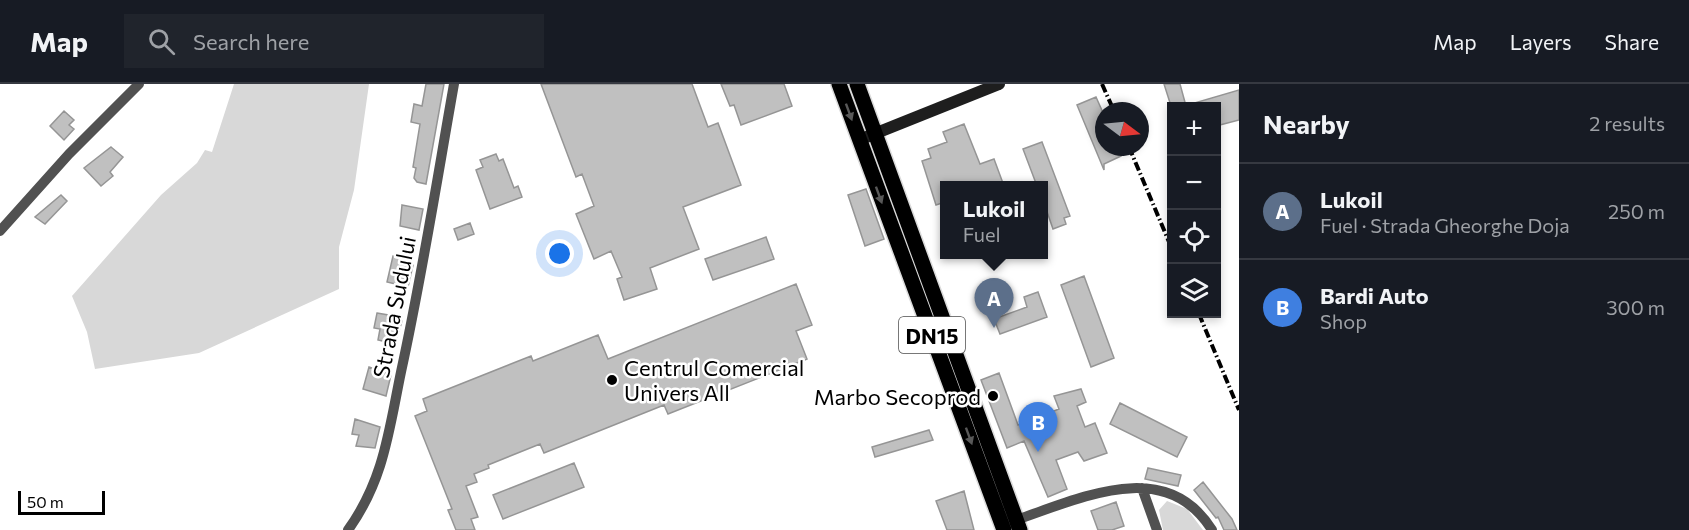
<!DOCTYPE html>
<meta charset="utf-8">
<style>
body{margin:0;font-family:Commissioner,sans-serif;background:#20242c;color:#f1f3f6}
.controls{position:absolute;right:18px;top:18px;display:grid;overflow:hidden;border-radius:0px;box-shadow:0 3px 9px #0003}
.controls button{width:54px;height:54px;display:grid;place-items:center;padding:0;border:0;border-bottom:2px solid #363941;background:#171b24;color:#f1f3f6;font:30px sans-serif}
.compass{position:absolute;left:1095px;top:18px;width:54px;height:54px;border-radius:50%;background:#171b24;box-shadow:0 3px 9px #0003;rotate:106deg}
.scale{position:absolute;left:18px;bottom:15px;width:87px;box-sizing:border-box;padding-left:6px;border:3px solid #000;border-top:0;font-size:16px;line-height:21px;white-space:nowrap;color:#000;-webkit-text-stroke:4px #fff;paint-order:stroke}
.you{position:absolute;left:560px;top:170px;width:21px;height:21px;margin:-15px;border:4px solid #fff;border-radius:50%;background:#1a73e8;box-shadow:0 0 0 9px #1a73e833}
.badge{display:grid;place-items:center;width:39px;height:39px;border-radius:50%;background:#db2777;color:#fff;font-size:20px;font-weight:700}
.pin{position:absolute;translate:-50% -50px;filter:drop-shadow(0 2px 3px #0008)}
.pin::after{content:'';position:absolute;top:32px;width:21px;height:18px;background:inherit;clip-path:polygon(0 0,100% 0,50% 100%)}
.popup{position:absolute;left:940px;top:97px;width:108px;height:78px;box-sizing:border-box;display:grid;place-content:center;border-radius:0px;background:#171b24;filter:drop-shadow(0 2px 4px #0005);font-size:20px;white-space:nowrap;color:#9ea1a6}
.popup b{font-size:22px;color:#f1f3f6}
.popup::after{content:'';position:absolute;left:50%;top:100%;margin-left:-12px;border:12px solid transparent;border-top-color:#171b24}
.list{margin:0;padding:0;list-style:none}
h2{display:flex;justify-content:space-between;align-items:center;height:78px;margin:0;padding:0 24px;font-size:26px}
h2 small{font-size:20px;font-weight:400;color:#9ea1a6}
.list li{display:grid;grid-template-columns:39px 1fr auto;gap:18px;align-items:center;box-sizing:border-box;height:96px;padding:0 24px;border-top:2px solid #363941}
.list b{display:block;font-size:22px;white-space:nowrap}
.list p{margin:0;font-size:20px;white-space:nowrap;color:#9ea1a6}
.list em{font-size:20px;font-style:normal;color:#9ea1a6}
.icon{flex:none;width:33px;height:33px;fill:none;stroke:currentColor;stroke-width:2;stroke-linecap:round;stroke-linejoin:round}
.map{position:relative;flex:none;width:1239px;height:446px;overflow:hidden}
header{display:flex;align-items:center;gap:36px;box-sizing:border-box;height:84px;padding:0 30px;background:#171b24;border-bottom:2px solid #363941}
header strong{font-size:28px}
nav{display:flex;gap:33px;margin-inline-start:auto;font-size:21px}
.search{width:420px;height:54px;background:#20242c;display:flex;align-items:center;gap:15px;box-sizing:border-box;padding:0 21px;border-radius:0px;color:#9ea1a6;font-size:22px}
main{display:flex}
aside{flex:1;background:#171b24}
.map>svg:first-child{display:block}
.green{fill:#d8d8d8}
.building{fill:#c0c0c0;stroke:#959595;stroke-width:1.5}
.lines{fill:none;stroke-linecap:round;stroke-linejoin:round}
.primary-casing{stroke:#dbdbdb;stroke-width:18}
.minor{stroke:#515151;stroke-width:10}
.secondary{stroke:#1e1e1e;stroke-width:12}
.primary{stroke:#000;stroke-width:15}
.rail{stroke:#000;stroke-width:4;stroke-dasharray:9 3 1.5 3;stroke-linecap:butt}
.oneway{fill:#595959}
.poi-dot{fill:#000;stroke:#fff;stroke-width:2}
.labels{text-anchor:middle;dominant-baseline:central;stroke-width:5;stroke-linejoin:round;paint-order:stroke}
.shield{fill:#fff;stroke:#4c4c4c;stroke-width:1.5}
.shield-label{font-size:21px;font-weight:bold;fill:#000}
.street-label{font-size:22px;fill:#000;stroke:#fff}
.poi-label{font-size:22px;fill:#000;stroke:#fff;text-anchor:start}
</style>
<header>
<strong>Map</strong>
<div class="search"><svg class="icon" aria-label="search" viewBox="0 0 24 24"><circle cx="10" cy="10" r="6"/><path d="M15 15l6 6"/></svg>Search here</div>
<nav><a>Map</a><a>Layers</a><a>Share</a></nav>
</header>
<main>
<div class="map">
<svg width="1239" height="446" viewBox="0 0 1239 446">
<rect width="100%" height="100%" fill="#fff"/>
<path class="green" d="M234 0H369L354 106 339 163V205L199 269 95 285 87 248 72 212 161 111 197 79 205 66 212 68Z
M1167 417 1187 425 1203 446H1163L1159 426Z"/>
<path class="building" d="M426 0H444L426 100 417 98 414 94 416 84 413 83 420 40 411 38 414 20 422 22Z
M541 0H692L708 43 718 39 741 101 683 123 699 165 650 184 657 205 624 216 617 195 622 193 611 167 594 175 576 130 594 122 582 90 576 93Z
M721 0H784L792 22 741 41 734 21 730 22Z
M1164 0H1180L1186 22H1171Z
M1239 6V36L1216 42V22H1191V20Z
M1096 13 1104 31V63H1118L1121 72 1104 80V86L1077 21Z
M64 27 74 36 69 41 74 45 64 56 50 42Z
M964 40 980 80 994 75 1004 102H945V118L936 121 922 77 931 74 928 65 947 58 943 48Z
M1042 58 1070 132 1064 134 1066 140 1053 145 1044 119V102H1037L1023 65Z
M111 63 123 73 110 88 113 92 101 102 84 84Z
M496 70 499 77 503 75 514 104 518 102 522 113 490 125 476 86 483 83 480 76Z
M866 105 884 155 865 162 848 111Z
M61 111 67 117 45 140 35 133Z
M402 121 423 125 419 146 400 142Z
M470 139 474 150 458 156 454 145Z
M766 153 774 175 713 196 705 175Z
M393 172 405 174 404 179 413 181 408 203 387 198Z
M1084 192 1114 274 1091 283 1061 201Z
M796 200 812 241 796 247 807 275 668 330 664 321 544 369 540 360 488 381 489 384 474 390 477 398 466 402 478 433 471 435 475 446H456L448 426 452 425 415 332 427 327 423 315 531 272 533 277 598 251 608 275Z
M1038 208 1047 233 1000 250 994 235 1027 223 1024 213Z
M377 229 394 232V235L402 237 395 260 378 256 380 245 374 244Z
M369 283 391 291 386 312 363 305Z
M999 289 1018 341 1059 325 1054 312 1081 305 1086 318 1077 322 1085 343 1095 339 1107 369 1084 377 1078 368 1056 376 1067 405 1048 413 1024 357 1007 364 981 296Z
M1120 319 1187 353 1177 373 1110 340Z
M355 335 380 343 375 364 356 362 359 351 352 350Z
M929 346 933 356 875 373 872 363Z
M574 379 584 403 503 435 493 411Z
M1148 384 1181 391 1178 402 1145 395Z
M1203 398 1232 435 1237 446H1224L1218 433 1216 434 1194 406Z
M964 407 974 446H947L936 417Z
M1116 418 1124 442 1112 446H1098L1091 427Z"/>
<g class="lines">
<g class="primary-casing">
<path id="primary" d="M839 0 1004 446
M857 0 1020 446"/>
</g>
<path class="minor" d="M0 147 69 70 139 0
M1142 404 1157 446
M1016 436C1081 414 1166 372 1212 446
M348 446C384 396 389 346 401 288 422 192 437 96 454 0"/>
<path class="secondary" d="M859 56 999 0"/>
<use href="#primary" class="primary"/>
<path class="rail" d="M1102 0 1114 27
M1129 63 1172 165
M1199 230 1239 326"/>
</g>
<defs><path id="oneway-solid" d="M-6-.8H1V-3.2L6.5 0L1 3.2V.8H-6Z" transform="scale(1.5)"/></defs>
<g class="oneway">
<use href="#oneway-solid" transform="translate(849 28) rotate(70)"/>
<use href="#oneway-solid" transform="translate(879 111) rotate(70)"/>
<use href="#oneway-solid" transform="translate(969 352) rotate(70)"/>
</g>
<g class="poi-dot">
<circle cx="612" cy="296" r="6"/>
<circle cx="993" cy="312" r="6"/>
</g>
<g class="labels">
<rect class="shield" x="899" y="233" width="66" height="36" rx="4.5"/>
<g class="shield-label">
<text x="932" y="251">DN15</text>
</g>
<g class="street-label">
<text transform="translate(394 223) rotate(-79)">Strada Sudului</text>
</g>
<g class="poi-label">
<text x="624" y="283">Centrul Comercial<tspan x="624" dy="25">Univers All</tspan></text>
<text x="981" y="312" text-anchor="end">Marbo Secoprod</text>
</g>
</g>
</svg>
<div class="controls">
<button>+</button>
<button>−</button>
<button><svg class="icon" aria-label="locate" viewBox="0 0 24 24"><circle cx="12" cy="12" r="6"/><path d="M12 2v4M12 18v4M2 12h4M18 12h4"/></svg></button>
<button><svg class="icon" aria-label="layers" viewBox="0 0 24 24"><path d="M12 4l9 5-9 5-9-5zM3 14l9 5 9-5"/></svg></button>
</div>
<svg class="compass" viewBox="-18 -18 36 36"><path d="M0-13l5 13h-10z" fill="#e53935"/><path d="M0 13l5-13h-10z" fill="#9ea1a6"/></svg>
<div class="scale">50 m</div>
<div class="you"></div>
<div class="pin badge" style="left:994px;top:244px;background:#5c6f8a">A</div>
<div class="popup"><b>Lukoil</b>Fuel</div>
<div class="pin badge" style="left:1038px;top:368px;background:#3f7fe0">B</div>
</div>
<aside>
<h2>Nearby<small>2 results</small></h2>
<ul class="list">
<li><span class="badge" style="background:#5c6f8a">A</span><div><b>Lukoil</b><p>Fuel · Strada Gheorghe Doja</p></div><em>250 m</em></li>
<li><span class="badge" style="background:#3f7fe0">B</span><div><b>Bardi Auto</b><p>Shop</p></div><em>300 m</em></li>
</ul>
</aside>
</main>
